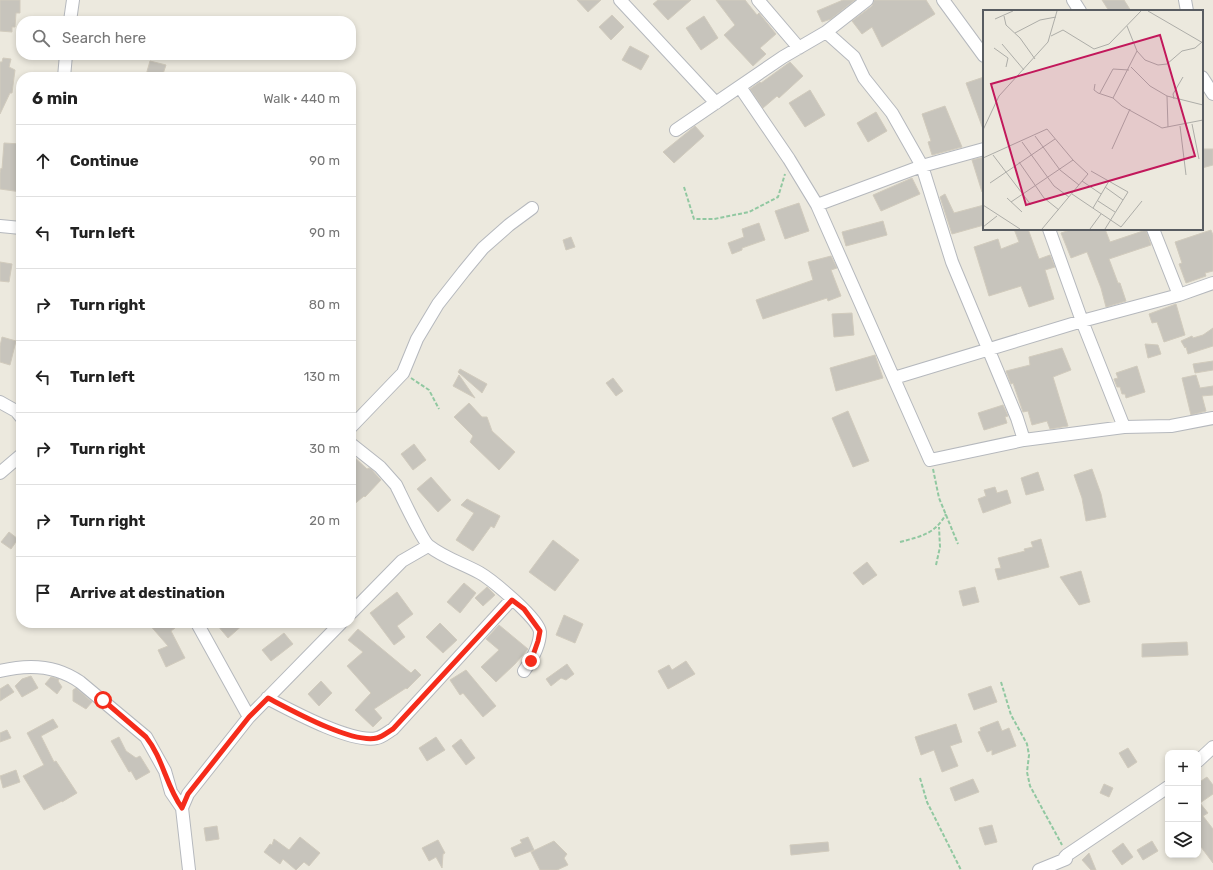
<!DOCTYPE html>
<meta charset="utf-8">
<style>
body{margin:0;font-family:Rubik,sans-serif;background:#f2f2f2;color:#222}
.controls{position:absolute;right:12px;bottom:12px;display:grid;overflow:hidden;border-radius:8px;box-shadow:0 2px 6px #0003}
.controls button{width:36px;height:36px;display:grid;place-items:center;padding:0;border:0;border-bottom:1px solid #e0e0e0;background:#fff;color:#222;font:20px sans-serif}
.stop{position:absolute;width:12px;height:12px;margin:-9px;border:3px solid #f52c1b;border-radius:50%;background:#fff}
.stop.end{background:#f52c1b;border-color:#fff;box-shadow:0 1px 4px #0008}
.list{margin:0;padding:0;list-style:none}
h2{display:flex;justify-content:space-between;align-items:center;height:52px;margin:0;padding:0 16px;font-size:17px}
h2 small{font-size:13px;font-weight:400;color:#767676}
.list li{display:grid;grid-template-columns:26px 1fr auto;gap:12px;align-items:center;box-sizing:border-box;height:72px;padding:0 16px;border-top:1px solid #e0e0e0}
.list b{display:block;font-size:15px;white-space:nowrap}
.list em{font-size:13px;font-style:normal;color:#767676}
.icon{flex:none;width:22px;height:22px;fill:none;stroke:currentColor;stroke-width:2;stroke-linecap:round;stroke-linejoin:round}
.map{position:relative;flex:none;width:1213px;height:870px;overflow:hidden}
.search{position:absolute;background:#fff;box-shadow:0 2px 6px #0003;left:16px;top:16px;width:340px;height:44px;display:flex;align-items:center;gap:10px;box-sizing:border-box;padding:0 14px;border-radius:16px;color:#767676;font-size:15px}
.panel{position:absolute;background:#fff;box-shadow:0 2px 6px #0003;left:16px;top:72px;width:340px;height:556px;border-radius:16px}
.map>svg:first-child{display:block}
.building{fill:#c7c4bc;stroke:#d1cbbd}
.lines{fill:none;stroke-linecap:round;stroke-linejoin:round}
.minor-casing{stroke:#b5b8bd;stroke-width:14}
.path{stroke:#91c8a1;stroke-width:2;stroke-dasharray:4 2;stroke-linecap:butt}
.minor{stroke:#fff;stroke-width:12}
.route{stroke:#f52c1b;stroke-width:5}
.inset-road{fill:none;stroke:#adada8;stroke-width:1}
.view{fill:#c2185b;fill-opacity:0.15;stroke:#c2185b;stroke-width:2}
.inset-edge{fill:none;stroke:#585c61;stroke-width:2}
</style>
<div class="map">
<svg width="1213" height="870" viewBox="0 0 1213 870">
<rect width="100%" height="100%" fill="#ece9de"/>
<path class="building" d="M0 0H20V13H16L15 27H12V32L0 31Z
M577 0H601L588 12Z
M658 0H691L668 20 653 4Z
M716 0H745L757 15 759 13 776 34 760 48 766 54 753 66 724 35 735 25Z
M843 0H855L831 19 822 22 817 11Z
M874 0H926L935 14 882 47 872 27 862 34 852 21 872 6Z
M1102 0H1124L1131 11H1109Z
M612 15 624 27 611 40 599 27Z
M704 16 718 38 701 50 686 28Z
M630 46 649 56 641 70 622 60Z
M3 58 11 59 9 67 15 70 12 93H10L0 114V62H2Z
M150 61 166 65 162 77 146 75Z
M790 62 803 76 779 98 777 96 763 108 750 89 760 82 761 83Z
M984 77V129H983L966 83Z
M810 90 825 115 805 127 789 103Z
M945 106 962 147 932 155 928 142 931 141 922 114Z
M876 112 887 131 868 142 857 123Z
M695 126 704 136 674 163 663 152Z
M4 143 21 144V192L0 189V173L1 168 2 169Z
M1202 149H1213V165L1202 168Z
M984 157V192H982L972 160Z
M912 178 920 194 881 211 873 195Z
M945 194 954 213 984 205V225L952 234 940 197Z
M799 203 809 231 785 239 775 211Z
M883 221 887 235 846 246 842 232Z
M759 223 765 240 742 248V250L732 254 728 243 744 237 742 229Z
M1014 229H1028L1039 259 1050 255 1055 267 1045 270 1054 299 1029 307 1021 286 989 296 974 247 998 239 1001 249 1019 242Z
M1073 229H1105L1110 242 1146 230 1151 245 1109 259 1118 283H1120L1126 301 1106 307 1101 288 1087 252 1071 258 1061 233Z
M1211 230 1213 235V271L1205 273 1206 276 1186 283 1179 264 1182 263 1175 242Z
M571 237 575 247 566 250 563 240Z
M831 256 837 268 831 270 841 296 828 301 827 298 763 319 756 300 813 280 808 262Z
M0 262 12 264 9 282 0 281Z
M1176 304 1185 335 1164 342 1157 322 1152 323 1149 314Z
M852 313 854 335 834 337 832 314Z
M1213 328V346L1188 354 1186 347 1185 348 1181 341 1192 336 1193 338 1203 335Z
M2 337 16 341 10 365 0 362V346Z
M1145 344 1158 345 1161 354 1148 358Z
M1062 348 1071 370 1053 377 1068 426 1050 429 1047 421 1032 425 1028 411 1023 412 1013 383 1011 384 1006 371 1030 365 1029 357Z
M875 355 883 378 836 391 830 368Z
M1213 361V370L1195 373 1193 364Z
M1137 366 1145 392 1126 398 1125 394H1122L1120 387H1117L1114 379 1118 378 1116 373Z
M460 369 487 384 482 393 458 372Z
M459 375 475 398 453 386Z
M1196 375 1200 388 1213 386V395L1202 396 1206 411 1191 415 1182 378Z
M613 378 623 391 616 396 606 383Z
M469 403 482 417H487L492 431 515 452 499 470 470 442 473 436 454 417Z
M1003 405 1008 416 1005 417 1007 423 984 430 978 413Z
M848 411 869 461 853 467 832 418Z
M414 444 426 460 413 470 401 454Z
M351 454 367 469 369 468 371 469 381 480 365 497 364 496 351 507Z
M1092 469 1101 494 1106 517 1086 521 1082 498 1074 475Z
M1038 472 1044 490 1026 495 1021 478Z
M431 477 451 500 438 512 417 489Z
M995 487 997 493 1007 490 1011 503 983 513 978 499 986 496 984 490Z
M467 499 500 516 494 528 491 526 473 551 456 540 474 513 461 505Z
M9 532 18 539 11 549 1 542Z
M1041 539 1049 567 998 580 995 569 1001 568 998 558 1025 551 1024 549 1033 547 1031 542Z
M553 540 579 560 555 591 529 572Z
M867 562 877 575 863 585 853 573Z
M1081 571 1090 602 1079 605 1060 577Z
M464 583 476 593 460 613 447 602Z
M487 587 495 595 483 606 475 598Z
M975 587 979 602 963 606 959 591Z
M397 592 413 614 397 626 405 637 394 645 370 613Z
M564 615 583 624 575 643 556 635Z
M148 623H170L175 628 171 631 185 658 166 667 158 650 168 646Z
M223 623H245L228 638 218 626Z
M440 623 457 640 443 653 426 637Z
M499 625 528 649 515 664 496 682 481 667 499 650 486 639Z
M358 629 411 673 415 669 421 675 407 689 406 688 374 709 382 718 373 727 355 710 371 693 347 666 363 652 348 640Z
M284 633 293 644 271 661 262 650Z
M1187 642 1188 655 1142 657V644Z
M686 661 695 674 668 689 658 671 669 665 672 670Z
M567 664 574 674 566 680 561 678 551 686 546 679Z
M466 670 496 706 483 717 463 693 460 695 450 680Z
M31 676 38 688 22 697 15 686 22 679Z
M51 677 59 679 58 681 62 687 57 694 45 684Z
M321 681 332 693 319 706 308 694Z
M8 684 14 692 0 701V689Z
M991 686 997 702 974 710 968 694Z
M76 688 92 702 86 709 73 701V690Z
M53 719 58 727 41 736 54 762 56 761 77 793 62 802V801L44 810 23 776 44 765 27 733Z
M998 721 1002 731 1009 728 1016 746 992 755V750L987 752 978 732 981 731 980 728Z
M956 724 962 742 950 746 958 766 942 772 934 750 921 755 915 737Z
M7 730 11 738 0 742V733Z
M119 737 126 751 136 758 140 756 150 772 136 780 131 771 129 772 111 741Z
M436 737 445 750 427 761 419 748Z
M461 739 475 758 466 765 452 746Z
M1128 748 1137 762 1128 768 1119 753Z
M16 770 20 782 3 788 0 776Z
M1207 777 1213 785V794L1200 803 1208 813 1203 816 1213 829V863L1198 843V783Z
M973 779 979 792 955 801 950 788Z
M1104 784 1113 788 1109 797 1100 793Z
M992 825 997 842 985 845 979 828Z
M217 826 219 839 206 841 204 828Z
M300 837 320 853 309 866 304 862 296 870 283 859 280 864 264 852 270 844 272 845 274 839 289 850Z
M528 837 534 850 515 857 511 848 522 843 520 840Z
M438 840 445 853 443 854 442 868 436 857 429 861 422 848Z
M554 841 567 854 564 858 568 865 557 870H540L531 852Z
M1152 841 1158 851 1143 860 1137 850Z
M828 842 829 851 791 855 790 845Z
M1123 843 1133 857 1122 865 1112 851Z
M1089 853 1096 870H1091L1082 860Z"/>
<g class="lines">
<g class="minor-casing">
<path id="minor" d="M620 0 716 103
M758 0 799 48
M943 0 984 56
M1073 0 1080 11
M1185 0 1187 11
M70 21 73 0
M826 32 854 57 864 78 892 113 922 166 952 262 1017 418 1024 440
M64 77 66 55
M1202 77 1213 94
M740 87 789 159 817 205 930 460 1024 440 1124 427 1171 426 1213 418
M676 130 783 57 826 32 867 0
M817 205 922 166 984 149
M0 226 21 228
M1049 229 1082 321 1124 427
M1153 229 1179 295
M894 378 1082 321 1179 295 1213 283
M0 402 16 411 21 417
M351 427 403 373 417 339 438 304 464 271 483 248 509 225 532 208
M351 444 380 467 396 485C401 495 423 542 429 546 444 558 464 564 480 573 492 580 539 619 540 632 540 645 531 661 524 671
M0 473 21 455
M351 613 402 561 428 546
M197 623 249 717
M0 671C28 664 56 665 80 682L146 737 165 771 171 792 182 808
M267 698C290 710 352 744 377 738 382 737 388 732 393 729L512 599
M1198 761 1213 747
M189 870 182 808 188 794 249 717 341 623
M1039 870 1066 859 1065 857 1067 855 1168 787"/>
</g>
<path class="path" d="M684 187 694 219H714L749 212 778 197 785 174
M411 378 429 390 439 409
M933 469 939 498 958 544
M900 542C922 536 935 534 946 514
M936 565 940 547 939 527
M1001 682 1011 715 1027 744 1029 755 1027 772 1030 786 1062 845
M920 778 927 802 961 870"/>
<use href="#minor" class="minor"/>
</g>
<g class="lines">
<path class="route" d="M103 700 146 737C163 758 166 786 182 808L188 794 249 717 268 698C291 710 352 744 377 738 382 737 388 732 393 729L512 600 524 609 540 631 538 641 531 661"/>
</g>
<g transform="translate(983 10)">
<rect width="220" height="220" fill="#ece9de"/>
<path class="inset-road" d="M165 1 220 33M21 6 23 15 37 28 52 49M12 9 30 1M144 16 154 41 162 50 175 55 184 54 199 41 212 38 219 32M32 23 57 10 73 7M68 26 80 20 111 39 126 34 158 1M19 34 41 60M11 38 25 48 23 57M148 57 167 76 184 86 220 95M112 74 111 80 115 83 130 88 139 96 179 118 220 110M117 83 130 59 146 60M184 86 185 117M130 88 154 41M191 89 190 84 200 67M209 114 216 149M197 116 203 165M0 120 16 86 65 32 74 1M52 126 77 160 96 175M39 132 71 176 86 187M129 139 147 99M10 145 48 195M0 148 64 119 90 150 105 164M36 152 61 188 76 200M108 161 145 182 122 219M99 171 118 184M7 173 72 129M122 177 140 190M89 184 138 217 159 191M24 188 39 202M115 191 132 202M28 192 90 150M0 195 37 219M110 198 126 171M0 217 14 206M59 219 105 164M107 219 118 204"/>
<path class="view" d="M177 25 212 146 43 195 8 74Z"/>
<rect width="220" height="220" class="inset-edge"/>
</g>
</svg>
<div class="controls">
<button>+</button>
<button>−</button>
<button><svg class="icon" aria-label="layers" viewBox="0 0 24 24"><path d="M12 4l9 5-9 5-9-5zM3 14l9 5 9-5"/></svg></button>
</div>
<div class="stop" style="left:103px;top:700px"></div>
<div class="stop end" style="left:531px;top:661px"></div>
<div class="search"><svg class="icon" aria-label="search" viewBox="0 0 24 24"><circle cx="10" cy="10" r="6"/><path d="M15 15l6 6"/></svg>Search here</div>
<section class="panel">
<h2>6 min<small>Walk · 440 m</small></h2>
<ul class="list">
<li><svg class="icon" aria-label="ahead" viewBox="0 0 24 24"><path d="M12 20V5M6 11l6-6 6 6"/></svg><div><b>Continue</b></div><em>90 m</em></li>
<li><svg class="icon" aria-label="left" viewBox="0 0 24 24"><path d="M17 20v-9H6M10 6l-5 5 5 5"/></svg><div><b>Turn left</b></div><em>90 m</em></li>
<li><svg class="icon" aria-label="right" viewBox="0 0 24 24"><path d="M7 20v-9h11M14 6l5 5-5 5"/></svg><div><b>Turn right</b></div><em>80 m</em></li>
<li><svg class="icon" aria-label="left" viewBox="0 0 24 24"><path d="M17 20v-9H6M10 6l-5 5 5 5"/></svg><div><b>Turn left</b></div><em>130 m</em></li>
<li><svg class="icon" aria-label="right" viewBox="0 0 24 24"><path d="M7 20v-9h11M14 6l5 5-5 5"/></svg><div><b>Turn right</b></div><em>30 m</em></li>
<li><svg class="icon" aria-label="right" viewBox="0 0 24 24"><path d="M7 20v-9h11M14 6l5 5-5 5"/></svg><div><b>Turn right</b></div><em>20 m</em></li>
<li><svg class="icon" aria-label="arrive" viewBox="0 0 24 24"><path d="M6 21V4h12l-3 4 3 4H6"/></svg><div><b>Arrive at destination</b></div></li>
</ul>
</section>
</div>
